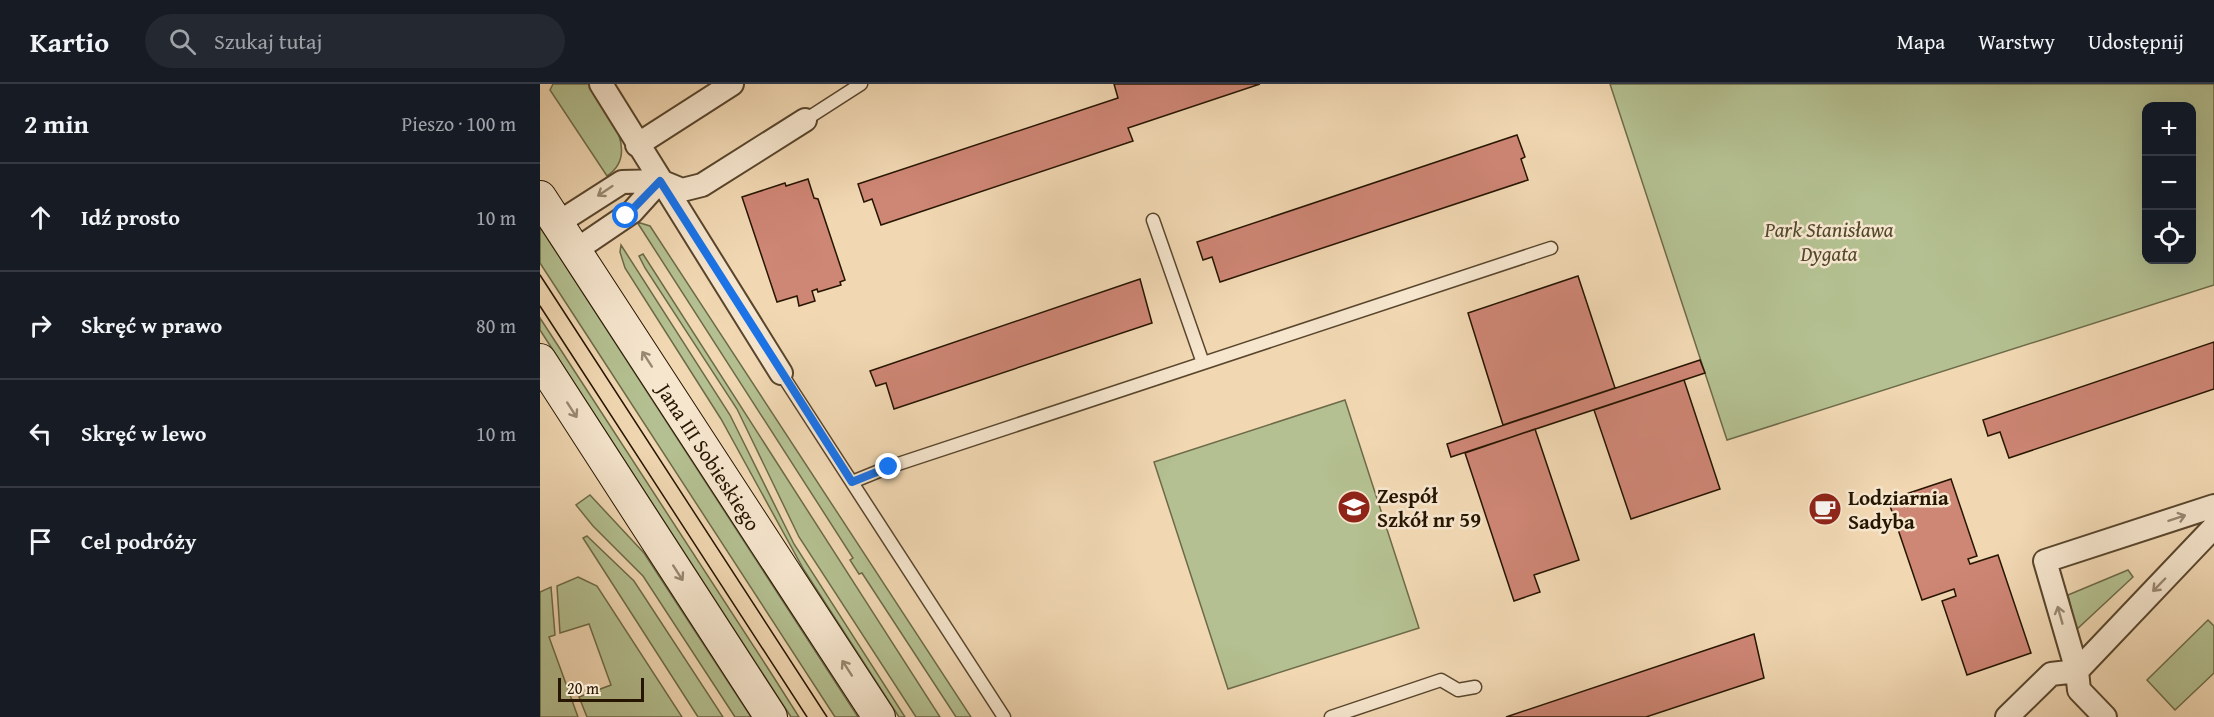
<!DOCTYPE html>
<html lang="pl">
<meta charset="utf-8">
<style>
body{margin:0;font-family:"Gentium Book Plus",serif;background:#242831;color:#f1f3f6}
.controls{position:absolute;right:18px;top:18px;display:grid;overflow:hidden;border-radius:12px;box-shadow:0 6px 24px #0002}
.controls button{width:54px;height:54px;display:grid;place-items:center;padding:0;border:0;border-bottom:2px solid #363941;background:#171b24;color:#f1f3f6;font:30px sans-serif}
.scale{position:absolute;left:18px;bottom:15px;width:86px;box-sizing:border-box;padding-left:6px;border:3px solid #261500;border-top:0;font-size:16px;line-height:21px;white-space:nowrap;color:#261500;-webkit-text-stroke:4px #f6e6ce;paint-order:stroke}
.stop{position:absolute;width:18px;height:18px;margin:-14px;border:4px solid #1a73e8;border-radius:50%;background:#fff}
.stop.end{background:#1a73e8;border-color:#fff;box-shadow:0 2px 6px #0008}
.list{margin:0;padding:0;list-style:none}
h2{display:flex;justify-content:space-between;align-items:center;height:78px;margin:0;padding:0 24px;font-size:26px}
h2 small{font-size:20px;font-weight:400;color:#9ea1a6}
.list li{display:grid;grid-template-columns:39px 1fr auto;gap:18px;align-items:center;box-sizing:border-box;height:108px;padding:0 24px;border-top:2px solid #363941}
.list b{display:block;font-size:22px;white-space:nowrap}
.list em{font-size:20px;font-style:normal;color:#9ea1a6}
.icon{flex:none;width:33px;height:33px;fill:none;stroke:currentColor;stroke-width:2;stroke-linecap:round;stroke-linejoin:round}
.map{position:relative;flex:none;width:1674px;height:633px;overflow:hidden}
header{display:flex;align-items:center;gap:36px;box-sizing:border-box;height:84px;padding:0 30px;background:#171b24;border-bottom:2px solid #363941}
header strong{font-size:28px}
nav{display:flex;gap:33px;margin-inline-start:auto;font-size:21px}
.search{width:420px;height:54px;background:#242831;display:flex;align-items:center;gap:15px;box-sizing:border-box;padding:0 21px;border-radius:33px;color:#9ea1a6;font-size:22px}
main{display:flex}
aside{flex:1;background:#171b24}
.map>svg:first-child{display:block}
.green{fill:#b4c091;stroke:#6d6a48;stroke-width:1.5;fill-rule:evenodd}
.building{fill:#ce8675;stroke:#261500;stroke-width:1.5}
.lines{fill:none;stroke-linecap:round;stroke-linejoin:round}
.lane-casing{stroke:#59462d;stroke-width:15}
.street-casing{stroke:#59462d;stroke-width:26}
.secondary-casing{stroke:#261500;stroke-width:34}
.lane{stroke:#f6e6ce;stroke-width:12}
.street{stroke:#f6e6ce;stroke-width:22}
.secondary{stroke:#f6e6ce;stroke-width:32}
.tram{stroke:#261500;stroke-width:1.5}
.oneway{stroke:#988871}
.route{stroke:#1a73e8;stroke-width:8}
.labels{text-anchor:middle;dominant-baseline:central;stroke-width:5;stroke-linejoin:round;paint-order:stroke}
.park-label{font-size:21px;font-style:italic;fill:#51482c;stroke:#f6e6ce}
.street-label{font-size:21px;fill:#261500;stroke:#f6e6ce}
.poi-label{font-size:21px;font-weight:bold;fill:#261500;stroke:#f6e6ce;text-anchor:start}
</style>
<header>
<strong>Kartio</strong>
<div class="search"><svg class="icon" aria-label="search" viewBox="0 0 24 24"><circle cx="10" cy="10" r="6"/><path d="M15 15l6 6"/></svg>Szukaj tutaj</div>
<nav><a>Mapa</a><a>Warstwy</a><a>Udostępnij</a></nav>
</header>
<main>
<aside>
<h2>2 min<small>Pieszo · 100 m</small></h2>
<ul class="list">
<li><svg class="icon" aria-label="ahead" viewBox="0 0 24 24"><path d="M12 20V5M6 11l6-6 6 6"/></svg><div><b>Idź prosto</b></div><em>10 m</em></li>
<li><svg class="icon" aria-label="right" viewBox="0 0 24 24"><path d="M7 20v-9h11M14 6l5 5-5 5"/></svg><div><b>Skręć w prawo</b></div><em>80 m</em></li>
<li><svg class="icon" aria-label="left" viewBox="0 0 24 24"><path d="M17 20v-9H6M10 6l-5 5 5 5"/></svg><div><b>Skręć w lewo</b></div><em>10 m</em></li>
<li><svg class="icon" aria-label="arrive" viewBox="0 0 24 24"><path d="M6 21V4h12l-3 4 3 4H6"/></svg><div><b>Cel podróży</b></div></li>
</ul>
</aside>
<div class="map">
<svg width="1674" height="633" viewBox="0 0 1674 633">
<rect width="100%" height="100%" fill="#f1d8b3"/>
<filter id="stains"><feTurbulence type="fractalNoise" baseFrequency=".00333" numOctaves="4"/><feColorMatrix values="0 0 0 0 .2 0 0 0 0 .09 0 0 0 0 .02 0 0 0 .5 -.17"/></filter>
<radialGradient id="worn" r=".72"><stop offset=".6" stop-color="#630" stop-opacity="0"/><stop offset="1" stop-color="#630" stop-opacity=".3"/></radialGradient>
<path class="green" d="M13 0H49C65 24 102 69 67 92L10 6Z
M1070 0H1674V201L1187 356ZM1606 22H1652V176H1606Z
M97 138 110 142 431 633H416L322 489 319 490 310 476 313 474Z
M0 143 318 633H295L0 179Z
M81 161 190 331 254 460 365 633H359L264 486 181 335 85 184 80 168Z
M103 170 400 633H376L259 453 197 325 105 184 99 172Z
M0 234 231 589 259 633H251L0 246Z
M805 316 879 544 688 605 614 378Z
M50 411 104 469 211 633H195L103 492 53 442 36 421Z
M47 452 94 497 183 633H158L43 454Z
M1588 486 1593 493 1536 546 1528 511Z
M38 493 57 502 142 633H47L39 613 71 601 49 540 20 549 17 502Z
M11 503 15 551 9 553 38 633H0V508Z
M1668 536 1674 542V589L1635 626 1607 596Z"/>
<path class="building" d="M574 0H720L588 44 593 57 341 141 332 115 324 118 318 100 578 14Z
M977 51 985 73 981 75 988 96 680 198 672 173 663 176 657 158Z
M268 95 274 114 278 115 305 196 300 198 301 201 278 208 277 205 272 207 275 217 259 222 257 212 237 218 202 113 245 99 246 102Z
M1038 192 1075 304 963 341 928 229Z
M600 195 612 239 354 325 346 299 336 302 330 287Z
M1674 258V305L1469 374 1460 348 1448 352 1443 336Z
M1160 276 1165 289 911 373 907 360Z
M1144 296 1180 405 1091 435 1054 326Z
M995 345 1039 476 994 491 1000 508 974 517 925 369Z
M1411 395 1437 472 1428 475 1430 480 1458 471 1491 569 1427 591 1402 517 1416 512 1414 505 1382 516 1348 416Z
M1214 550 1224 594 1106 633H966Z"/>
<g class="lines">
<g class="lane-casing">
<path id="lane" d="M265 36 321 0
M613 136 663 279
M241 289 464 633
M312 398 349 383 1011 164
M791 633 901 596 918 606 935 603"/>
</g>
<g class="street-casing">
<path id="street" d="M61 0 241 289
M97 61 192 0
M18 139 82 98 120 97 142 106 162 101 265 36
M36 166 92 128 120 97
M1467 633 1511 590 1537 587 1674 443
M1565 633 1539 606 1537 587 1505 477 1674 422"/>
</g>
<g class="secondary-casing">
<g id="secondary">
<path id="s1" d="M0 113 339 633"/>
<path d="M0 276 231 633"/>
</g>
</g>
<use href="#lane" class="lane"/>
<use href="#street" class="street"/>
<use href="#secondary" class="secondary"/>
<path class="tram" d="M0 191 287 633
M0 222 267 633"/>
</g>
<defs><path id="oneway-shaft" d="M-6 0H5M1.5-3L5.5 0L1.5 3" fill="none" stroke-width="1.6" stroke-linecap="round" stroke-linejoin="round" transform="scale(1.5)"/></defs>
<g class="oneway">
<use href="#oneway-shaft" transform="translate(65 107) rotate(146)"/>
<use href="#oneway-shaft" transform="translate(107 275) rotate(-123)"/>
<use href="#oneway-shaft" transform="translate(32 326) rotate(57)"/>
<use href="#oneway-shaft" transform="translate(1637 434) rotate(-18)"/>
<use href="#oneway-shaft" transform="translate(138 489) rotate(57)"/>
<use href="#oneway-shaft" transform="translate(1619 501) rotate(134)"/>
<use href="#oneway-shaft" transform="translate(1520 531) rotate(-106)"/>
<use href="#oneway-shaft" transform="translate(307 584) rotate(-123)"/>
</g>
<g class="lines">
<path class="route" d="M86 132 120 97 312 398 349 383"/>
</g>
<defs>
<g id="school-disc" transform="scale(1.725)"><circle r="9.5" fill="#8f2418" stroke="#f6e6ce"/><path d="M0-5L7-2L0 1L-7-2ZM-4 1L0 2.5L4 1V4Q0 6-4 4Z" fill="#fff"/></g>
<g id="cafe-disc" transform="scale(1.725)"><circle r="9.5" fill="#8f2418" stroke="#f6e6ce"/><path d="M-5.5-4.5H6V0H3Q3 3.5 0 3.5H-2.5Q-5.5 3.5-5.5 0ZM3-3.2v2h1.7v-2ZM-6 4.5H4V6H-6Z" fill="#fff"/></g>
</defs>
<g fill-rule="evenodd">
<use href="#school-disc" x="814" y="423"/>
<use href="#cafe-disc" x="1285" y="425"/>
</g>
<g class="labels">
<g class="park-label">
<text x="1289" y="145">Park Stanisława<tspan x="1289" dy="24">Dygata</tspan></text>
</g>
<g class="street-label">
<text stroke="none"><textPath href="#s1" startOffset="310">Jana III Sobieskiego</textPath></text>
</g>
<g class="poi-label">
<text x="837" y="411">Zespół<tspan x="837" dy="24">Szkół nr 59</tspan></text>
<text x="1308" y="413">Lodziarnia<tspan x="1308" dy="24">Sadyba</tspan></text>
</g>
</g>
<rect width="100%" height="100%" filter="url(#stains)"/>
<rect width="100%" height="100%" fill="url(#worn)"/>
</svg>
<div class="controls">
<button>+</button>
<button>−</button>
<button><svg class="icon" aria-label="locate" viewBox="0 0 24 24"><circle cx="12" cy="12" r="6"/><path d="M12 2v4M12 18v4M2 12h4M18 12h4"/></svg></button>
</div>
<div class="scale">20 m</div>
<div class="stop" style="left:86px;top:132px"></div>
<div class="stop end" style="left:349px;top:383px"></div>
</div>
</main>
